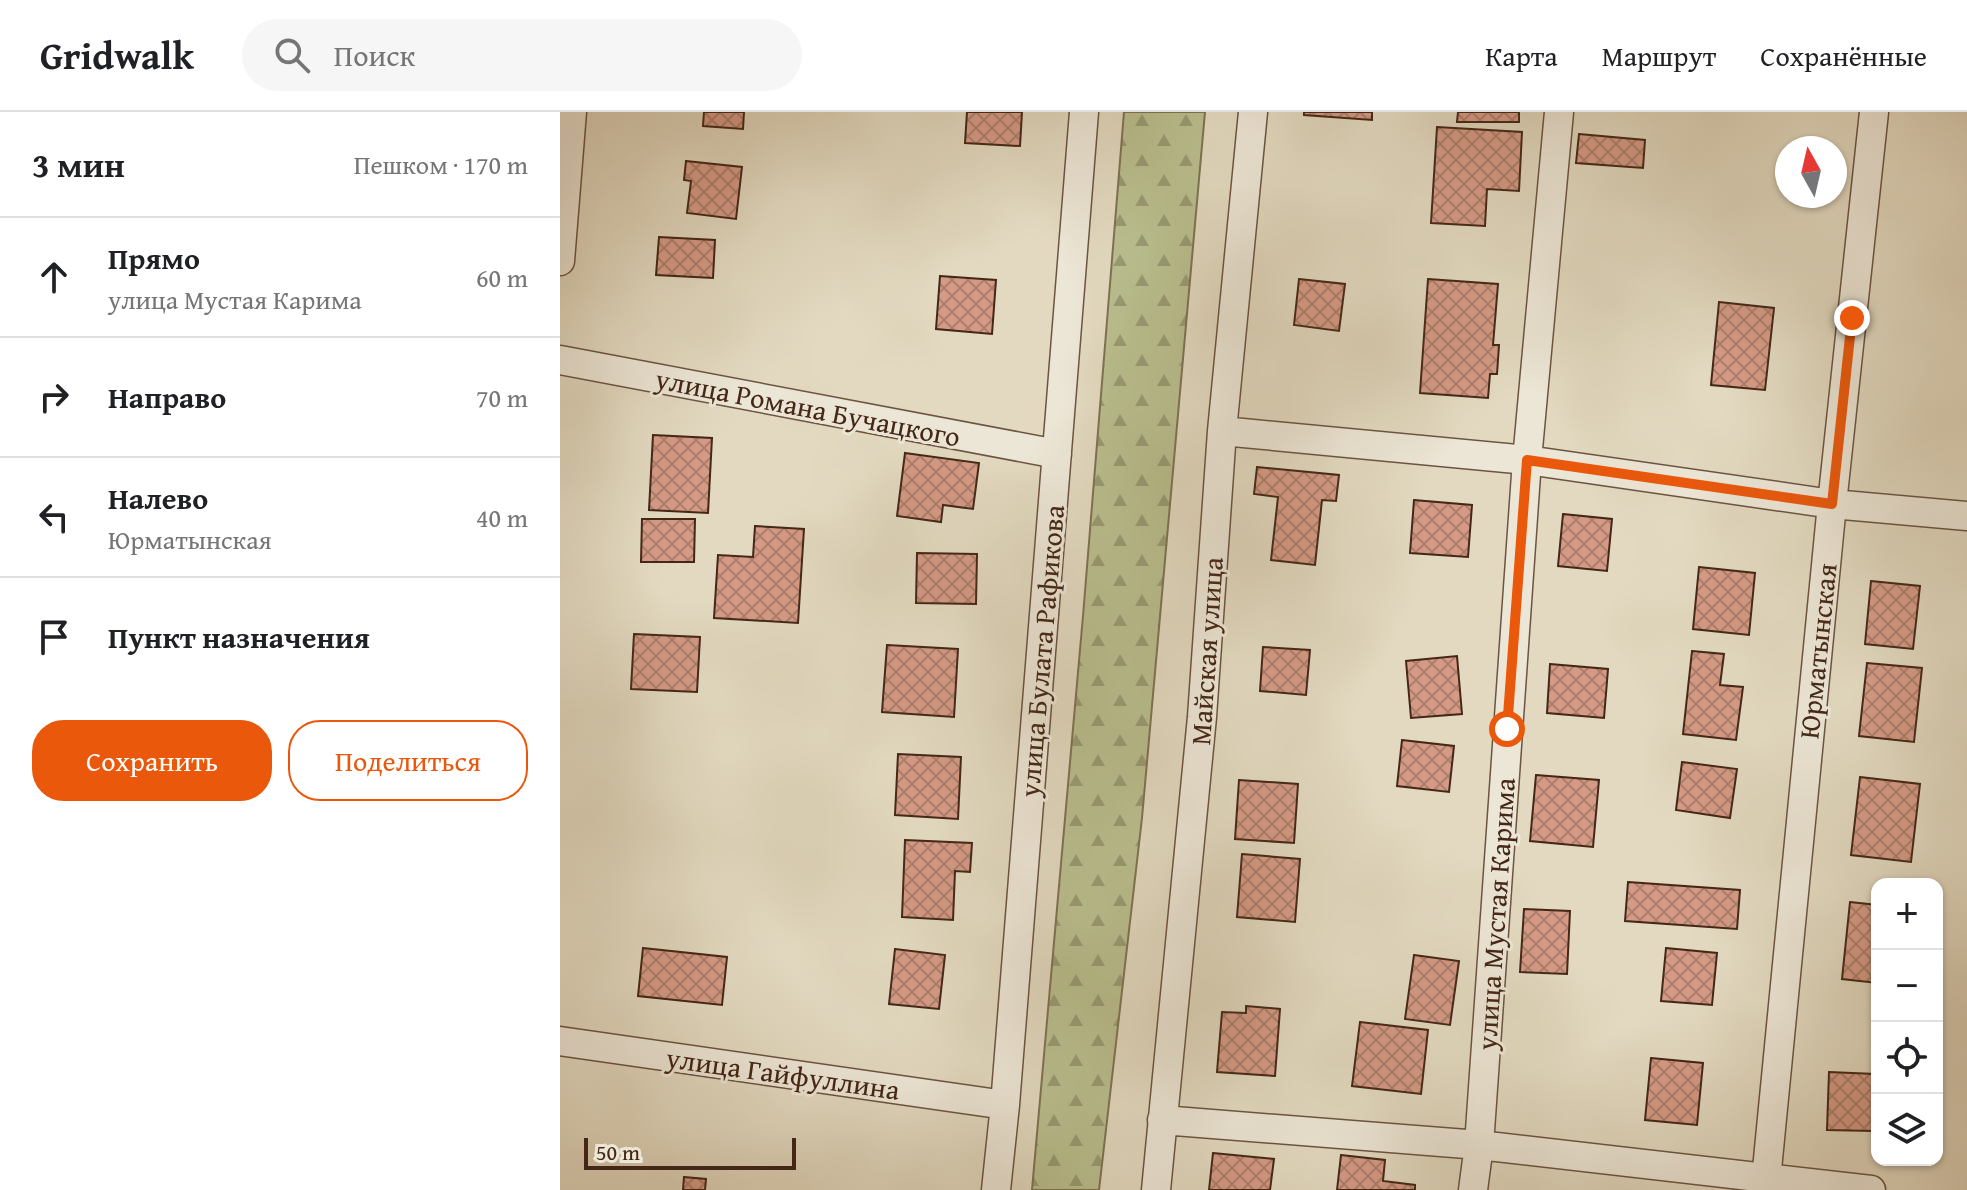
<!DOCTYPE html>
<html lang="ru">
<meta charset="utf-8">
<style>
body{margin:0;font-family:"Gentium Book Plus",serif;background:#f6f6f6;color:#202124}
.controls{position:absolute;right:24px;bottom:24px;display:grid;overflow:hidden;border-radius:16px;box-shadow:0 2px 6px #0004}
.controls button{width:72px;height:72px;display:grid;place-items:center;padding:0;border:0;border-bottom:2px solid #e0e0e0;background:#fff;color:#202124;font:40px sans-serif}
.compass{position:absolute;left:1215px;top:24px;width:72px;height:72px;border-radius:50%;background:#fff;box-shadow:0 2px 6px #0004;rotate:352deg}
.scale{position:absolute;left:24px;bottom:20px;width:212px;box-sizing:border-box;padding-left:8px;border:4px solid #442717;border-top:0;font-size:22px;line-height:28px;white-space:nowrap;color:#442717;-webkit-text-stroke:6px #ece6d6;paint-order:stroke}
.stop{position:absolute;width:24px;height:24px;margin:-18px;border:6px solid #ea580c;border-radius:50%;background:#fff}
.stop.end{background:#ea580c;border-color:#fff;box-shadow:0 2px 8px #0008}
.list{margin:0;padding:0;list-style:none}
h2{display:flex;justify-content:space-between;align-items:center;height:104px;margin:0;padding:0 32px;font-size:34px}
h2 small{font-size:26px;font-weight:400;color:#757577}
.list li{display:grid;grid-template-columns:52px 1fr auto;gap:24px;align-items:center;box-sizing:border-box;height:120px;padding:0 32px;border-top:2px solid #e0e0e0}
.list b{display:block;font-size:30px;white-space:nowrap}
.list p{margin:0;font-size:26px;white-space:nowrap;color:#757577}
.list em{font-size:26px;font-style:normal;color:#757577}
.actions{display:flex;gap:16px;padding:24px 32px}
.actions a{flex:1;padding:18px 0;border:2px solid #ea580c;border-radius:32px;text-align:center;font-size:28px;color:#ea580c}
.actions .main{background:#ea580c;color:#fff}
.icon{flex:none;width:44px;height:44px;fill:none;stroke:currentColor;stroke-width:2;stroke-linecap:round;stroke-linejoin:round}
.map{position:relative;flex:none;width:1407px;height:1078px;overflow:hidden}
header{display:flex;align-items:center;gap:48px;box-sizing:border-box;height:112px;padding:0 40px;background:#fff;border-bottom:2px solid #e0e0e0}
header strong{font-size:38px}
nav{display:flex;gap:44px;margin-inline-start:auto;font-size:28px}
.search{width:560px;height:72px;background:#f6f6f6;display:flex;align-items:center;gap:20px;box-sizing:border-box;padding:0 28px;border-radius:44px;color:#757577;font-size:30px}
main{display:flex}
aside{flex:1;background:#fff}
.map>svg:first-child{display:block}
.forest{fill:url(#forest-firs);stroke:#7e7252;stroke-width:2}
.building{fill:url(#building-cross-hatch);stroke:#442717;stroke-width:2}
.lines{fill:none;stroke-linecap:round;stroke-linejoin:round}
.minor-casing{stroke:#6c5441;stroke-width:31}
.minor{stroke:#ece6d6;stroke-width:28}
.route{stroke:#ea580c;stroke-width:10}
.labels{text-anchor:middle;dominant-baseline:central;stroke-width:6;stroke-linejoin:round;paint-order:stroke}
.street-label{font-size:28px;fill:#442717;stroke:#ece6d6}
</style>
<header>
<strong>Gridwalk</strong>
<div class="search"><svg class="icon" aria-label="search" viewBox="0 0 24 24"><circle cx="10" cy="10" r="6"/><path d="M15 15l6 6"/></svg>Поиск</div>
<nav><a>Карта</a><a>Маршрут</a><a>Сохранённые</a></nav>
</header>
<main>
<aside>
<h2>3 мин<small>Пешком · 170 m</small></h2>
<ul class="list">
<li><svg class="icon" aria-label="ahead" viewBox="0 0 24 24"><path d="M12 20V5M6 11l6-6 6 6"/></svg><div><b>Прямо</b><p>улица Мустая Карима</p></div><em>60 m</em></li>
<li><svg class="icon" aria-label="right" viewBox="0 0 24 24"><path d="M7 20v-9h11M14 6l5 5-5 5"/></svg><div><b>Направо</b></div><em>70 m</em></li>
<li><svg class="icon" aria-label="left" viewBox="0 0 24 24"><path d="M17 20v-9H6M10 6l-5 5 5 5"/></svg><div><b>Налево</b><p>Юрматынская</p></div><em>40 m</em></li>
<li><svg class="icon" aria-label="arrive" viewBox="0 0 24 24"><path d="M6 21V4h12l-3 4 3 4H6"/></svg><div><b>Пункт назначения</b></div></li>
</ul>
<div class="actions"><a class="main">Сохранить</a><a>Поделиться</a></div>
</aside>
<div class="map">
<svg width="1407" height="1078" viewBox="0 0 1407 1078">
<defs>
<pattern id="forest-firs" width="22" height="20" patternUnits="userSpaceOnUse" patternTransform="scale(2)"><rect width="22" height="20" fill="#b9be8e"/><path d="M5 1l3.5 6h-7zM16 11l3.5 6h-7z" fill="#989a73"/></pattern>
<pattern id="building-cross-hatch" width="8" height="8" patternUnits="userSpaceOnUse" patternTransform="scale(2)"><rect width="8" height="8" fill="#d49a85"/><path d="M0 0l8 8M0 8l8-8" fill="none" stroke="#ae7e6c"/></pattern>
</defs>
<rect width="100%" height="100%" fill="#e2d9c0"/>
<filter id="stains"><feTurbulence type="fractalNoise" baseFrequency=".0025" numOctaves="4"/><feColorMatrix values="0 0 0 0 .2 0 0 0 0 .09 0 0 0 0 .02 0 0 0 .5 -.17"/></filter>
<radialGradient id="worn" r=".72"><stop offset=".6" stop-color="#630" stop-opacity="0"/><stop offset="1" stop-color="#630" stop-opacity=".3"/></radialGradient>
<path class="forest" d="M564 0H645L582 706 539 1078H472L523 504Z"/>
<path class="building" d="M144 0H184L183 17 143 14Z
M407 0H462L460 34 405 31Z
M744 0H812V8L744 3Z
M898 0H959V10H897Z
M877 15 962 20 959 79 927 77 925 114 871 111Z
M1019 22 1085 28 1083 56 1016 51Z
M126 49 182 55 176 107 127 101 131 69 124 68Z
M99 125 155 128 153 166 96 163Z
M380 164 436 168 432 222 376 217Z
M739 167 785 172 779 219 734 213Z
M868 167 938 172 933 233H939L937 262H930L928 286 860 281Z
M1159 190 1214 196 1205 278 1151 273Z
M93 323 152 326 148 401 89 398Z
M345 341 419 351 413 397 383 393 381 410 337 404Z
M697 355 779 363 776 389 762 388 755 453 711 448 718 385 694 382Z
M854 388 912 393 908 445 850 441Z
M1003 402 1052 407 1047 459 998 454Z
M82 407H135L134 450H81Z
M195 414 244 417 238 511 154 506 158 443 193 445Z
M357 441 417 442 416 492 356 491Z
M1139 455 1195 461 1189 523 1133 517Z
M1311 469 1360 474 1353 537 1305 532Z
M74 522 140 525 137 580 71 577Z
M327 533 398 537 394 605 322 600Z
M703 535 750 538 746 583 700 579Z
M1132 539 1164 542 1160 573 1183 575 1176 628 1123 622Z
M897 544 902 602 851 606 846 549Z
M1307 551 1362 556 1354 630 1299 624Z
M990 552 1048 557 1044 606 987 601Z
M842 628 894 634 889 680 837 674Z
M338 642 401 645 398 707 335 703Z
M1122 650 1177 657 1170 706 1116 698Z
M976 663 1039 668 1033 735 970 729Z
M1300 665 1360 672 1351 750 1291 743Z
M679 668 738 672 734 731 675 727Z
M345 728 412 731 410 760 395 759 393 808 342 805Z
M682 742 740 747 735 810 677 805Z
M1068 770 1180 778 1177 817 1065 809Z
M1290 790 1317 793V871L1282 867Z
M964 797 1010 799 1007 862 960 860Z
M83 836 167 845 162 893 78 884Z
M1106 836 1157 841 1152 893 1101 889Z
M335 837 385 843 379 897 329 892Z
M854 843 899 849 890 913 845 907Z
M686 894 720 897 715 964 657 960 662 900 686 901Z
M800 910 868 918 861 982 792 974Z
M1091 946 1143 951 1137 1013 1085 1008Z
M1269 960 1315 962 1313 1019 1267 1018Z
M653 1041 714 1047 710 1078H649Z
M781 1043 825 1048 823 1069 855 1073V1078H777Z
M124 1065 146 1067 145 1078H123Z"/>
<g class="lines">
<g class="minor-casing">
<path id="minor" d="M0 149 12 0
M0 248 497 342
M662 319 967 348 1272 392 1407 404
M0 929 445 993
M602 1008 919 1033 1311 1078
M436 1078 445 993 524 0
M596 1078 642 605 662 319 693 0
M913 1078 919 1033 967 348 999 0
M1205 1078 1272 392 1314 0"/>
</g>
<use href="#minor" class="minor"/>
</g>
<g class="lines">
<path class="route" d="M947 617 967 348 1272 392 1292 206"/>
</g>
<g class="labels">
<g class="street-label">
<text transform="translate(248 295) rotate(11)">улица Романа Бучацкого</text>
<text transform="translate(481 539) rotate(-85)">улица Булата Рафикова</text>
<text transform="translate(646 539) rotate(-86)">Майская улица</text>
<text transform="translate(1257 539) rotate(-84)">Юрматынская</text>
<text transform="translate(935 802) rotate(-86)">улица Мустая Карима</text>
<text transform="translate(223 961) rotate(8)">улица Гайфуллина</text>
</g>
</g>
<rect width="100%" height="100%" filter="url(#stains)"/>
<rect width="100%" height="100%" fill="url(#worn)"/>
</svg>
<div class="controls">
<button>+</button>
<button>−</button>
<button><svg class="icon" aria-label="locate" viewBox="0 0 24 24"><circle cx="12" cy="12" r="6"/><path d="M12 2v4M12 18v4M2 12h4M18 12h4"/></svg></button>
<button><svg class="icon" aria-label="layers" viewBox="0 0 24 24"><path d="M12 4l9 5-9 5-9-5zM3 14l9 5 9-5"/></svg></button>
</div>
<svg class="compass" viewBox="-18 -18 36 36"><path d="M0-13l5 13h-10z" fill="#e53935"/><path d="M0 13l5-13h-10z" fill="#757577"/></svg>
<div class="scale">50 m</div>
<div class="stop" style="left:947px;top:617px"></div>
<div class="stop end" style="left:1292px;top:206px"></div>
</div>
</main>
